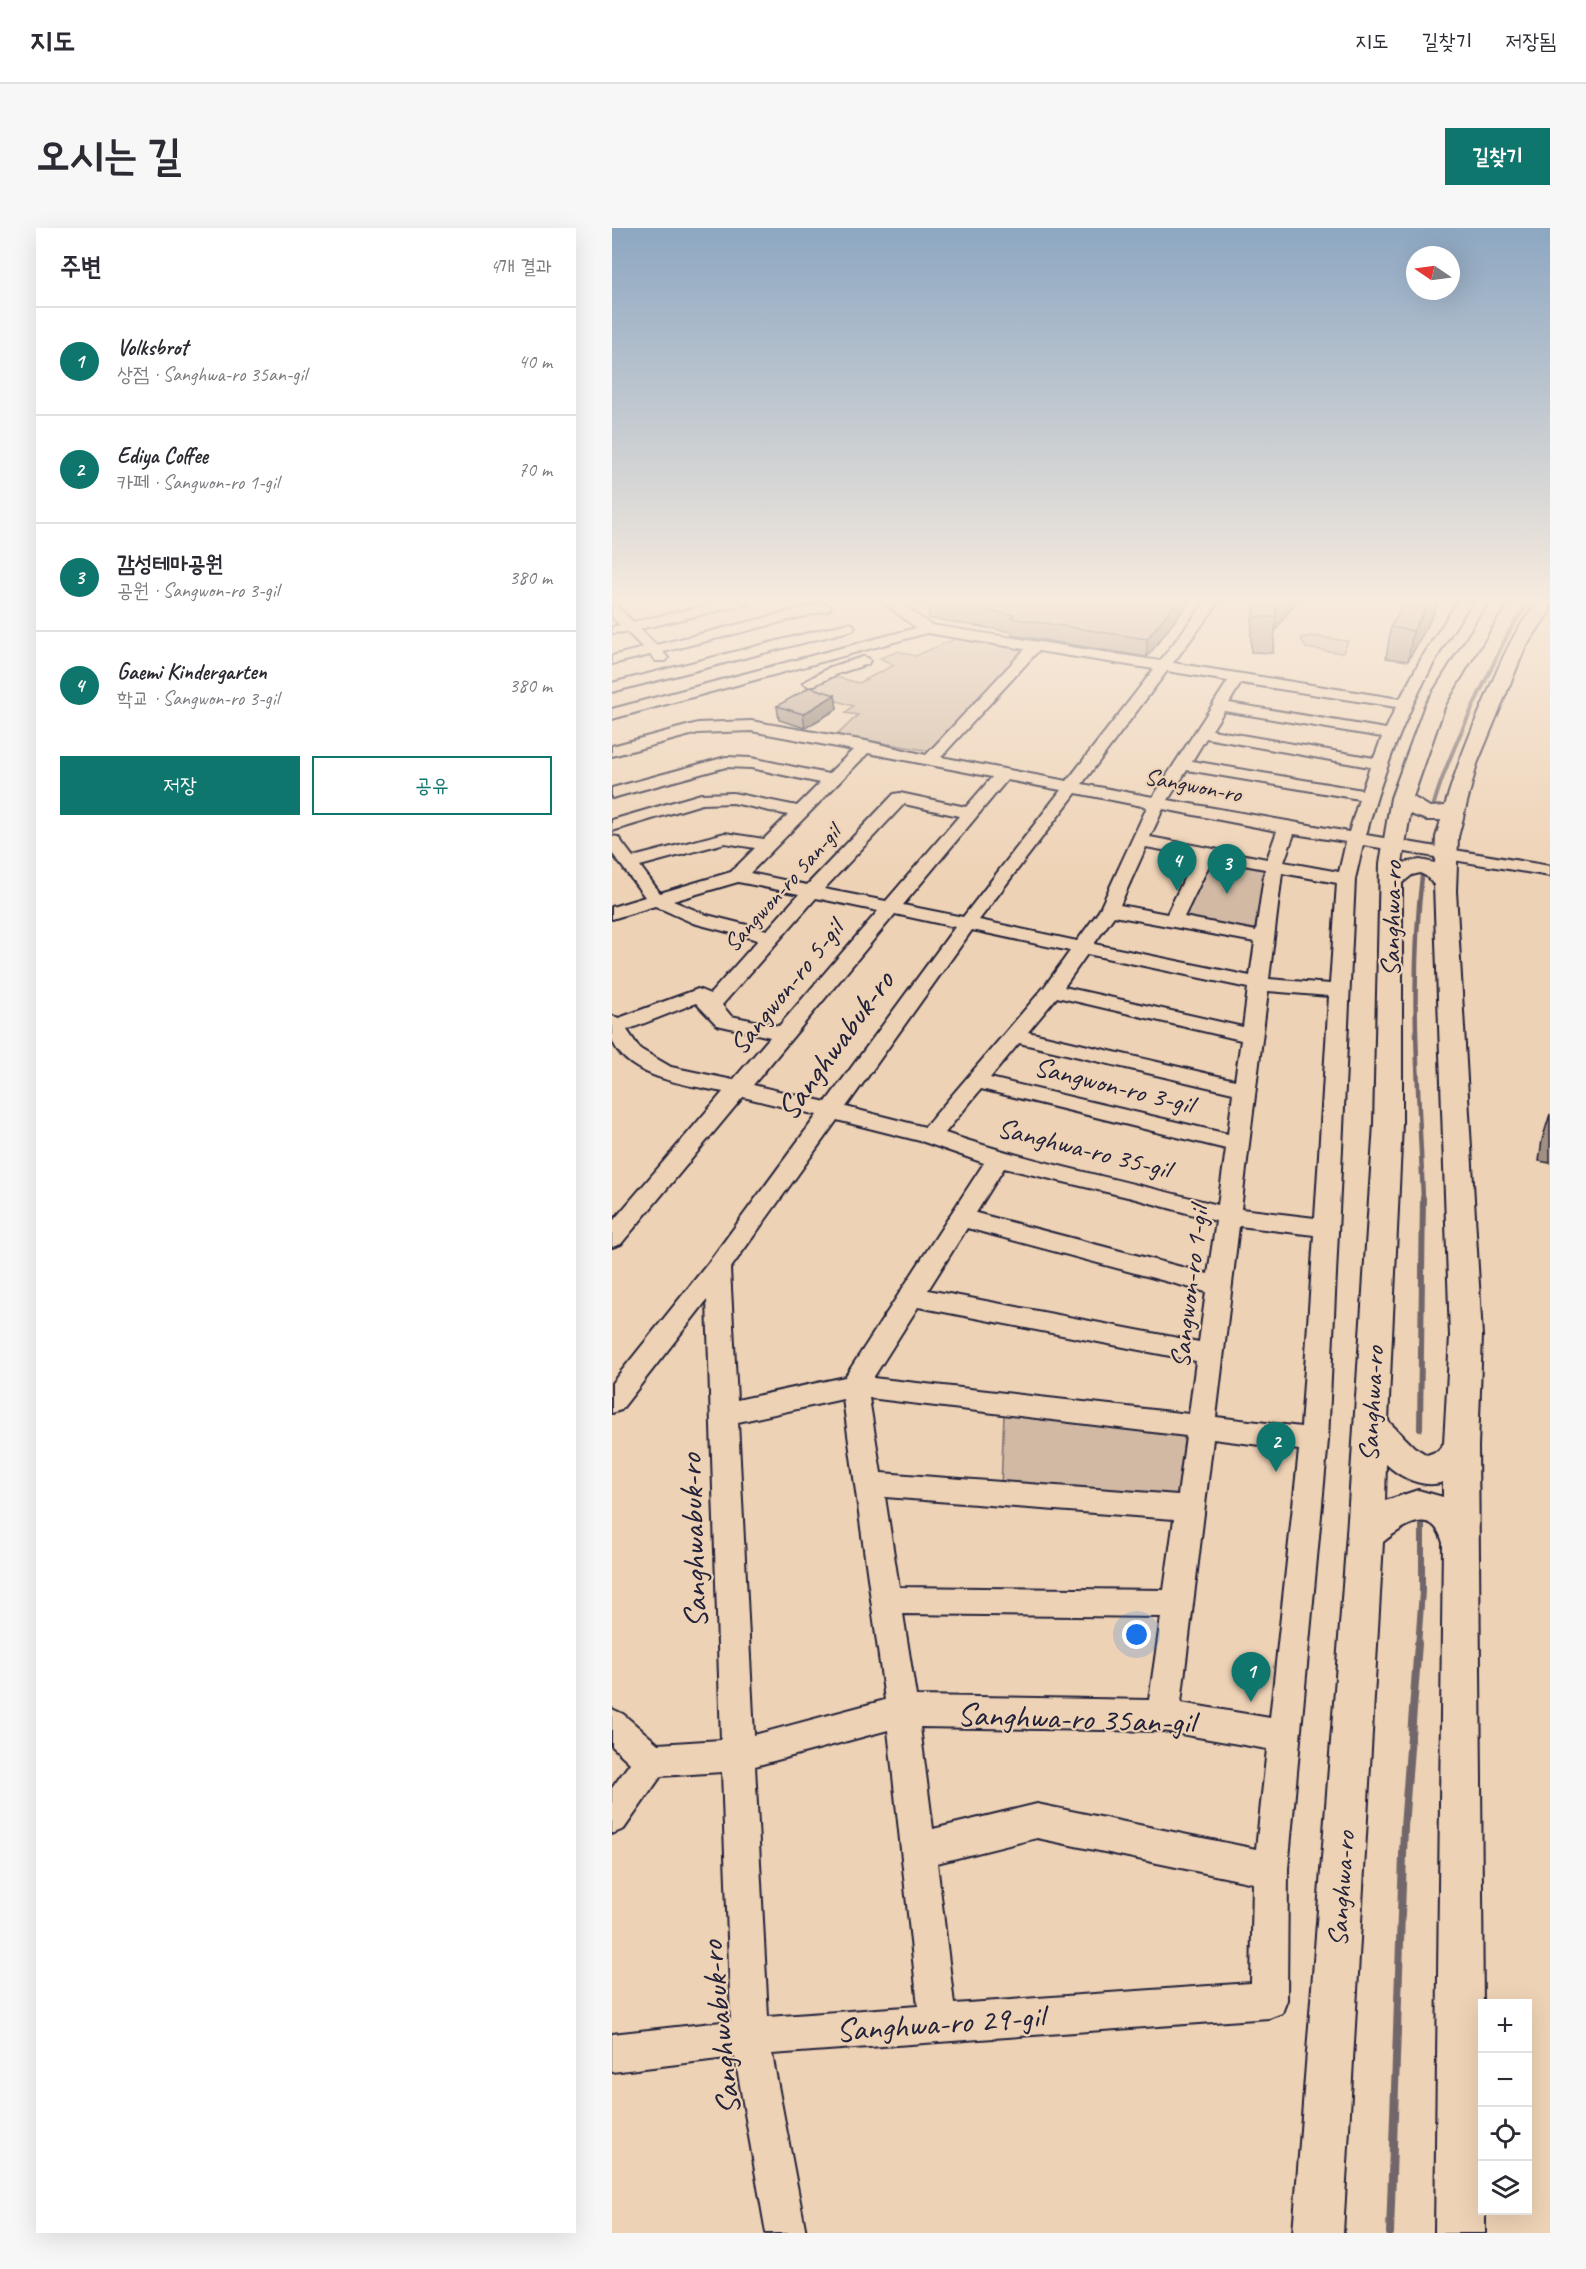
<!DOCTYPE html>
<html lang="ko">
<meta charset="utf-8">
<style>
body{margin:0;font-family:Caveat,"Poor Story",sans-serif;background:#f7f7f7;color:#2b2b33}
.controls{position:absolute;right:18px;bottom:18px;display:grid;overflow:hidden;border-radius:0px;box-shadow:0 6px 24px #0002}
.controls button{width:54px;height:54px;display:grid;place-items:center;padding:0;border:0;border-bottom:2px solid #e1e1e2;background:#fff;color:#2b2b33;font:30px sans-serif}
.compass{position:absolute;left:794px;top:18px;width:54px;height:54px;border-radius:50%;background:#fff;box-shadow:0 6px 24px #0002;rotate:283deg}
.you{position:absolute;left:525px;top:1407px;width:21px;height:21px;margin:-15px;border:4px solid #fff;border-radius:50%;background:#1a73e8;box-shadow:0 0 0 9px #1a73e833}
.badge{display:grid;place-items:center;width:39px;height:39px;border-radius:50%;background:#0f766e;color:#fff;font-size:20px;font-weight:700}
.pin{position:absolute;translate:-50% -50px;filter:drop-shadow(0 2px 3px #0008)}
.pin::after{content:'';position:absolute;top:32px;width:21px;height:18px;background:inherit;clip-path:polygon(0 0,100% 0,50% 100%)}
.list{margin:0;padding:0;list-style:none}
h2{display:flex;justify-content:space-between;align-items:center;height:78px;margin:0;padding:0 24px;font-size:26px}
h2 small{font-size:20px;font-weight:400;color:#7c7c81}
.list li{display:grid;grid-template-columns:39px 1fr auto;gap:18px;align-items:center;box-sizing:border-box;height:108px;padding:0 24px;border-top:2px solid #e1e1e2}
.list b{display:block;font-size:22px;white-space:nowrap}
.list p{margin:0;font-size:20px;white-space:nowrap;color:#7c7c81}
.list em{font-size:20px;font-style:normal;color:#7c7c81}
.actions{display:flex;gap:12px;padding:18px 24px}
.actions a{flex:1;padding:14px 0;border:2px solid #0f766e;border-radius:0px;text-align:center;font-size:21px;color:#0f766e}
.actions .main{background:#0f766e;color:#fff}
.icon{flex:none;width:33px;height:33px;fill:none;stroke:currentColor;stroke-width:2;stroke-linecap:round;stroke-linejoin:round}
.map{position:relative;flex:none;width:938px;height:2005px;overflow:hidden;border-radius:0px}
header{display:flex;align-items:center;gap:36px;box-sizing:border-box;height:84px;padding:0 30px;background:#fff;border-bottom:2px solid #e1e1e2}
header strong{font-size:28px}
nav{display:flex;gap:33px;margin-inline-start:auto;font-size:21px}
.intro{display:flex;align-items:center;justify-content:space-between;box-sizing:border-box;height:144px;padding:0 36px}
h1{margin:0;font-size:42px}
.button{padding:15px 27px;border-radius:0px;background:#0f766e;color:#fff;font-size:21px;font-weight:700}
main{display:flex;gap:36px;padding:0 36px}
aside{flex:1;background:#fff;border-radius:0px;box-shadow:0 6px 24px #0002}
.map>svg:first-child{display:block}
.green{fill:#d1b9a4;stroke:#7a6e70;stroke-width:1.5}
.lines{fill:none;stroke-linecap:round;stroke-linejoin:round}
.stream-far3{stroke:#71666a;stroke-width:4}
.stream-far2{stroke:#71666a;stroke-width:4.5}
.stream-far1{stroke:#71666a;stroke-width:6}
.stream{stroke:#71666a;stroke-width:8}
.minor-casing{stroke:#22223b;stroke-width:4}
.major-casing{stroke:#22223b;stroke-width:4}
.minor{fill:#eed2b5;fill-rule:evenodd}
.major{fill:#eed2b5;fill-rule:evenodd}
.wall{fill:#a19082;stroke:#22223b;stroke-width:1.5}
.shaded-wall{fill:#83756a;stroke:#22223b;stroke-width:1.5}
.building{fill:#bba797;stroke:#22223b;stroke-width:1.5}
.labels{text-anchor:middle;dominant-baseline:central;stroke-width:4.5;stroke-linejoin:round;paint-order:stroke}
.far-street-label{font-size:24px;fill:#22223b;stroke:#eed2b5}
.street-label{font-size:28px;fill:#22223b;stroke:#eed2b5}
.near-street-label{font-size:33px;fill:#22223b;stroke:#eed2b5}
</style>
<header>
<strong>지도</strong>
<nav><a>지도</a><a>길찾기</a><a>저장됨</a></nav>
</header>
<div class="intro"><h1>오시는 길</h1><a class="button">길찾기</a></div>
<main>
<aside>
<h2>주변<small>4개 결과</small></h2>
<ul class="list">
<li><span class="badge">1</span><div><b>Volksbrot</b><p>상점 · Sanghwa-ro 35an-gil</p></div><em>40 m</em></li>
<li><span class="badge">2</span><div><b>Ediya Coffee</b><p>카페 · Sangwon-ro 1-gil</p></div><em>70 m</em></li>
<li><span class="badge">3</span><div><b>감성테마공원</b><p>공원 · Sangwon-ro 3-gil</p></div><em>380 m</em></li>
<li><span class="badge">4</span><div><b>Gaemi Kindergarten</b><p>학교 · Sangwon-ro 3-gil</p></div><em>380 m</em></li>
</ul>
<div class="actions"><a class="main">저장</a><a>공유</a></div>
</aside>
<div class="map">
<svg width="938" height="2005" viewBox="0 0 938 2005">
<rect width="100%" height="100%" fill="#eed2b5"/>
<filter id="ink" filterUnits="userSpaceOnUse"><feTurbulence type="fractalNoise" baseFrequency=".0167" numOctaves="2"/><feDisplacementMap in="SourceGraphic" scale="12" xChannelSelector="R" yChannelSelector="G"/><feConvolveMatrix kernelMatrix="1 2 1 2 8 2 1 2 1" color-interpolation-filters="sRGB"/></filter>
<g filter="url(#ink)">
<path class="green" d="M699 408 736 413 731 425 694 420 689 410Z
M343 411 411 422 318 523 225 507 246 487 233 485 241 478 194 463 220 448 247 455 282 437 268 430 287 423 303 428Z
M606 632 650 640 656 645 645 700 635 704 572 693 568 688 594 634Z
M392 1186 576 1205 569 1273 389 1259Z"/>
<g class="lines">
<path class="stream-far3" d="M821 579C835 530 858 485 880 439 891 415 901 392 920 373"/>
<path class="stream-far2" d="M810 648C797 756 807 863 811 971"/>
<path class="stream-far1" d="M808 1201 811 970
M806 1418 810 1363V1297"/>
<path class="stream" d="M778 2005 792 1599 806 1416"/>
<g class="minor-casing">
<path id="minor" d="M114 373H138L136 376 28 401 44 417 212 375 219 379 217 382 51 424 56 430 54 433H44L38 427 0 436V428L31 420 15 404 0 405V399L8 397 0 389V377L5 378 21 394Z
M270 373H286L319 397 548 433 594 373H608L561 435 788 471 809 431 843 377 846 373H860C811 444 776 523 754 607L938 638V648L751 617 743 651 716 1212 676 1641 675 1772 670 1785 657 1790 160 1826 194 2005H154L123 1829 0 1844V1806L119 1793 110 1544 49 1548 12 1601 0 1606V1560L18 1535 0 1518V1481L11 1486 46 1516 109 1512 95 1072 9 1182 0 1185V1155L97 1034 205 887 131 869 9 1016 0 1019V994L111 864C77 857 13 850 0 811 0 805 0 795 0 788L7 790 86 761 98 766 146 712 81 695 43 678 0 691V679L33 669 0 625V608L6 609 21 629 113 605 152 611 176 587 121 575 90 576 0 603V592L89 566 121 565 185 578 208 555 139 540 114 539 0 570V560L114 529 139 530 216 546 241 522 139 503 86 505 0 528V518L86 495 139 493 254 513 314 527 413 421 315 405 0 491V481L304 400ZM426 423 542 441 455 553 329 529ZM555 443 616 453 541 569 470 556ZM629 455 784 479 774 501 617 475ZM612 483 770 509 762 530 600 502ZM594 510 758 539 750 562 580 533ZM256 525 380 549 354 579 288 565 282 566 195 657 138 645ZM575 542 747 571 737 604 556 572ZM395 552 449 562 351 689 291 677ZM464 565 535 579 487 683 465 713 367 692ZM292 576 347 588 274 673 212 661ZM551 581 665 603 655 631 538 609ZM682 606 734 614 727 644 672 634ZM113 615 143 620 119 644 48 665 28 638ZM534 619 583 628 555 686 508 677ZM600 631 653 641 644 703 572 689ZM670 645 725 655 718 756 657 751ZM126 654 187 666 155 702 95 687 61 673ZM204 670 266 683 167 798 119 788 110 777ZM283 686 343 699 214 874 141 857ZM502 688 643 714 638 748 482 716ZM360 702 458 723 433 758 313 899 234 879ZM475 726 636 760 631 799 452 759ZM656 763 717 768 703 990 629 981ZM445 769 629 812 623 852 416 804ZM84 775 105 797 158 809 121 852 59 839 28 821 15 802ZM407 815 621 865 616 906 378 850ZM369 861 614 921 606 977C515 953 422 935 333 905ZM225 892 312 914 372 935 233 1149 125 1172 118 1041ZM392 940 520 970 604 993 596 1046 364 985ZM627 998 702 1007 689 1199 604 1189ZM355 1000 594 1064 587 1114 316 1062ZM306 1079 584 1133 577 1186 261 1150ZM257 1170 574 1208 566 1267 269 1245ZM231 1171 273 1472 142 1507 126 1194ZM601 1211 687 1222 658 1490 569 1475ZM273 1269 562 1291 552 1362 287 1359ZM291 1386 549 1389 537 1472 304 1468ZM308 1499 551 1503 655 1521 644 1621 425 1576 321 1601ZM276 1502 306 1778 156 1789 143 1538ZM425 1610 641 1655 639 1755 342 1776 325 1635Z
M236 395 241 396 243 399 241 402 0 464V455Z
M251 429 256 430 258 433 256 436 228 445 198 459 191 455 218 439Z"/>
</g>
<g class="major-casing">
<path id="major" d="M881 373H898L884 391 833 477 801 569 818 579 833 578C844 540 858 505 874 469 888 436 902 399 928 373H938V383L913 420 865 536 846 609 844 663 870 1108 866 1218 871 1776 870 1982H873V2005H823L831 1315C821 1276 790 1299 771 1314L731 2005H681L735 1306 762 896 768 635 779 570 813 477 868 389ZM798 586 815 592H829L824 609 823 635 808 632 790 635ZM808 645 814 648 822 657 838 1108 832 1215 826 1223 815 1227 802 1219 776 1193 790 896V655L800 647ZM774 1236C789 1250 812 1261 831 1254V1269L806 1262 773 1273Z"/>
</g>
<use href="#minor" class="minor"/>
<use href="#major" class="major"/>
</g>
<path class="wall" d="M290 373H578L535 429 400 407V404L317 390 316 378 292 374Z
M642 373H686L684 376H682L663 403 661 425 639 424V406Z
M793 373H827L819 391 796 433 774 430 779 399Z
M223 467 225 481 193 500 167 492 165 478Z
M938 886V935L927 933 930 912Z"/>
<path class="shaded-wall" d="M565 373H578L535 429V411Z
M663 373H682V376L663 403 664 389Z
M818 373H827L819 391 796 433 801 403Z
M223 467 225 481 193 500 191 486Z"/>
<path class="building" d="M316 373H565L535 411 399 390 402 387Z
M642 373H663L664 389H643Z
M793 373H818L801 403 779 399Z
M198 459 223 467 191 486 165 478Z"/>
</g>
<linearGradient id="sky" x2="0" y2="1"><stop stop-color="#8da7c2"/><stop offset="0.57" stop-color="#f7ebde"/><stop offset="1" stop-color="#f7ebde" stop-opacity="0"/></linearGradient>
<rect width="938" height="654" fill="url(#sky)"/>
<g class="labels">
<g class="far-street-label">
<text transform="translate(581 557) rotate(11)">Sangwon-ro</text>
<text transform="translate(170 660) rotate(-48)">Sangwon-ro 5an-gil</text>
</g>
<g class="street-label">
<text transform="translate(779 691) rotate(-89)">Sanghwa-ro</text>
<text transform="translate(174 759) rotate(-51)">Sangwon-ro 5-gil</text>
<text transform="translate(502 857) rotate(14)">Sangwon-ro 3-gil</text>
<text transform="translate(472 920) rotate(14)">Sanghwa-ro 35-gil</text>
<text transform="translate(577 1059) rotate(-83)">Sangwon-ro 1-gil</text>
<text transform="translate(759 1176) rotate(-87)">Sanghwa-ro</text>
<text transform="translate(729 1661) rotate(-86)">Sanghwa-ro</text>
</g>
<g class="near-street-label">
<text transform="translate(223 817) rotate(-54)">Sanghwabuk-ro</text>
<text transform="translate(81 1313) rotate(-92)">Sanghwabuk-ro</text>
<text transform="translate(464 1490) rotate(2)">Sanghwa-ro 35an-gil</text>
<text transform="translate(328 1795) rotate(-4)">Sanghwa-ro 29-gil</text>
<text transform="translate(108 1800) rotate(-96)">Sanghwabuk-ro</text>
</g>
</g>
</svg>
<div class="controls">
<button>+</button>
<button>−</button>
<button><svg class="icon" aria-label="locate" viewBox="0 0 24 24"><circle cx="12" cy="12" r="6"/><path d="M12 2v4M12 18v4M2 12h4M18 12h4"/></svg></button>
<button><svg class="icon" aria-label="layers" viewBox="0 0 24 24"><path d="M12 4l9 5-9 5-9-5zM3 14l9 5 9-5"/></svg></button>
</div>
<svg class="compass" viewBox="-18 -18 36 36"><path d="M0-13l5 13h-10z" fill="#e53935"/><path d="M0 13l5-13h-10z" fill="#7c7c81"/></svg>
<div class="you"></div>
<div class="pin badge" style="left:639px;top:1474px">1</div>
<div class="pin badge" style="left:664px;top:1244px">2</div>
<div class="pin badge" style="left:615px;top:666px">3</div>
<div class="pin badge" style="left:565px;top:663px">4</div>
</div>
</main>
